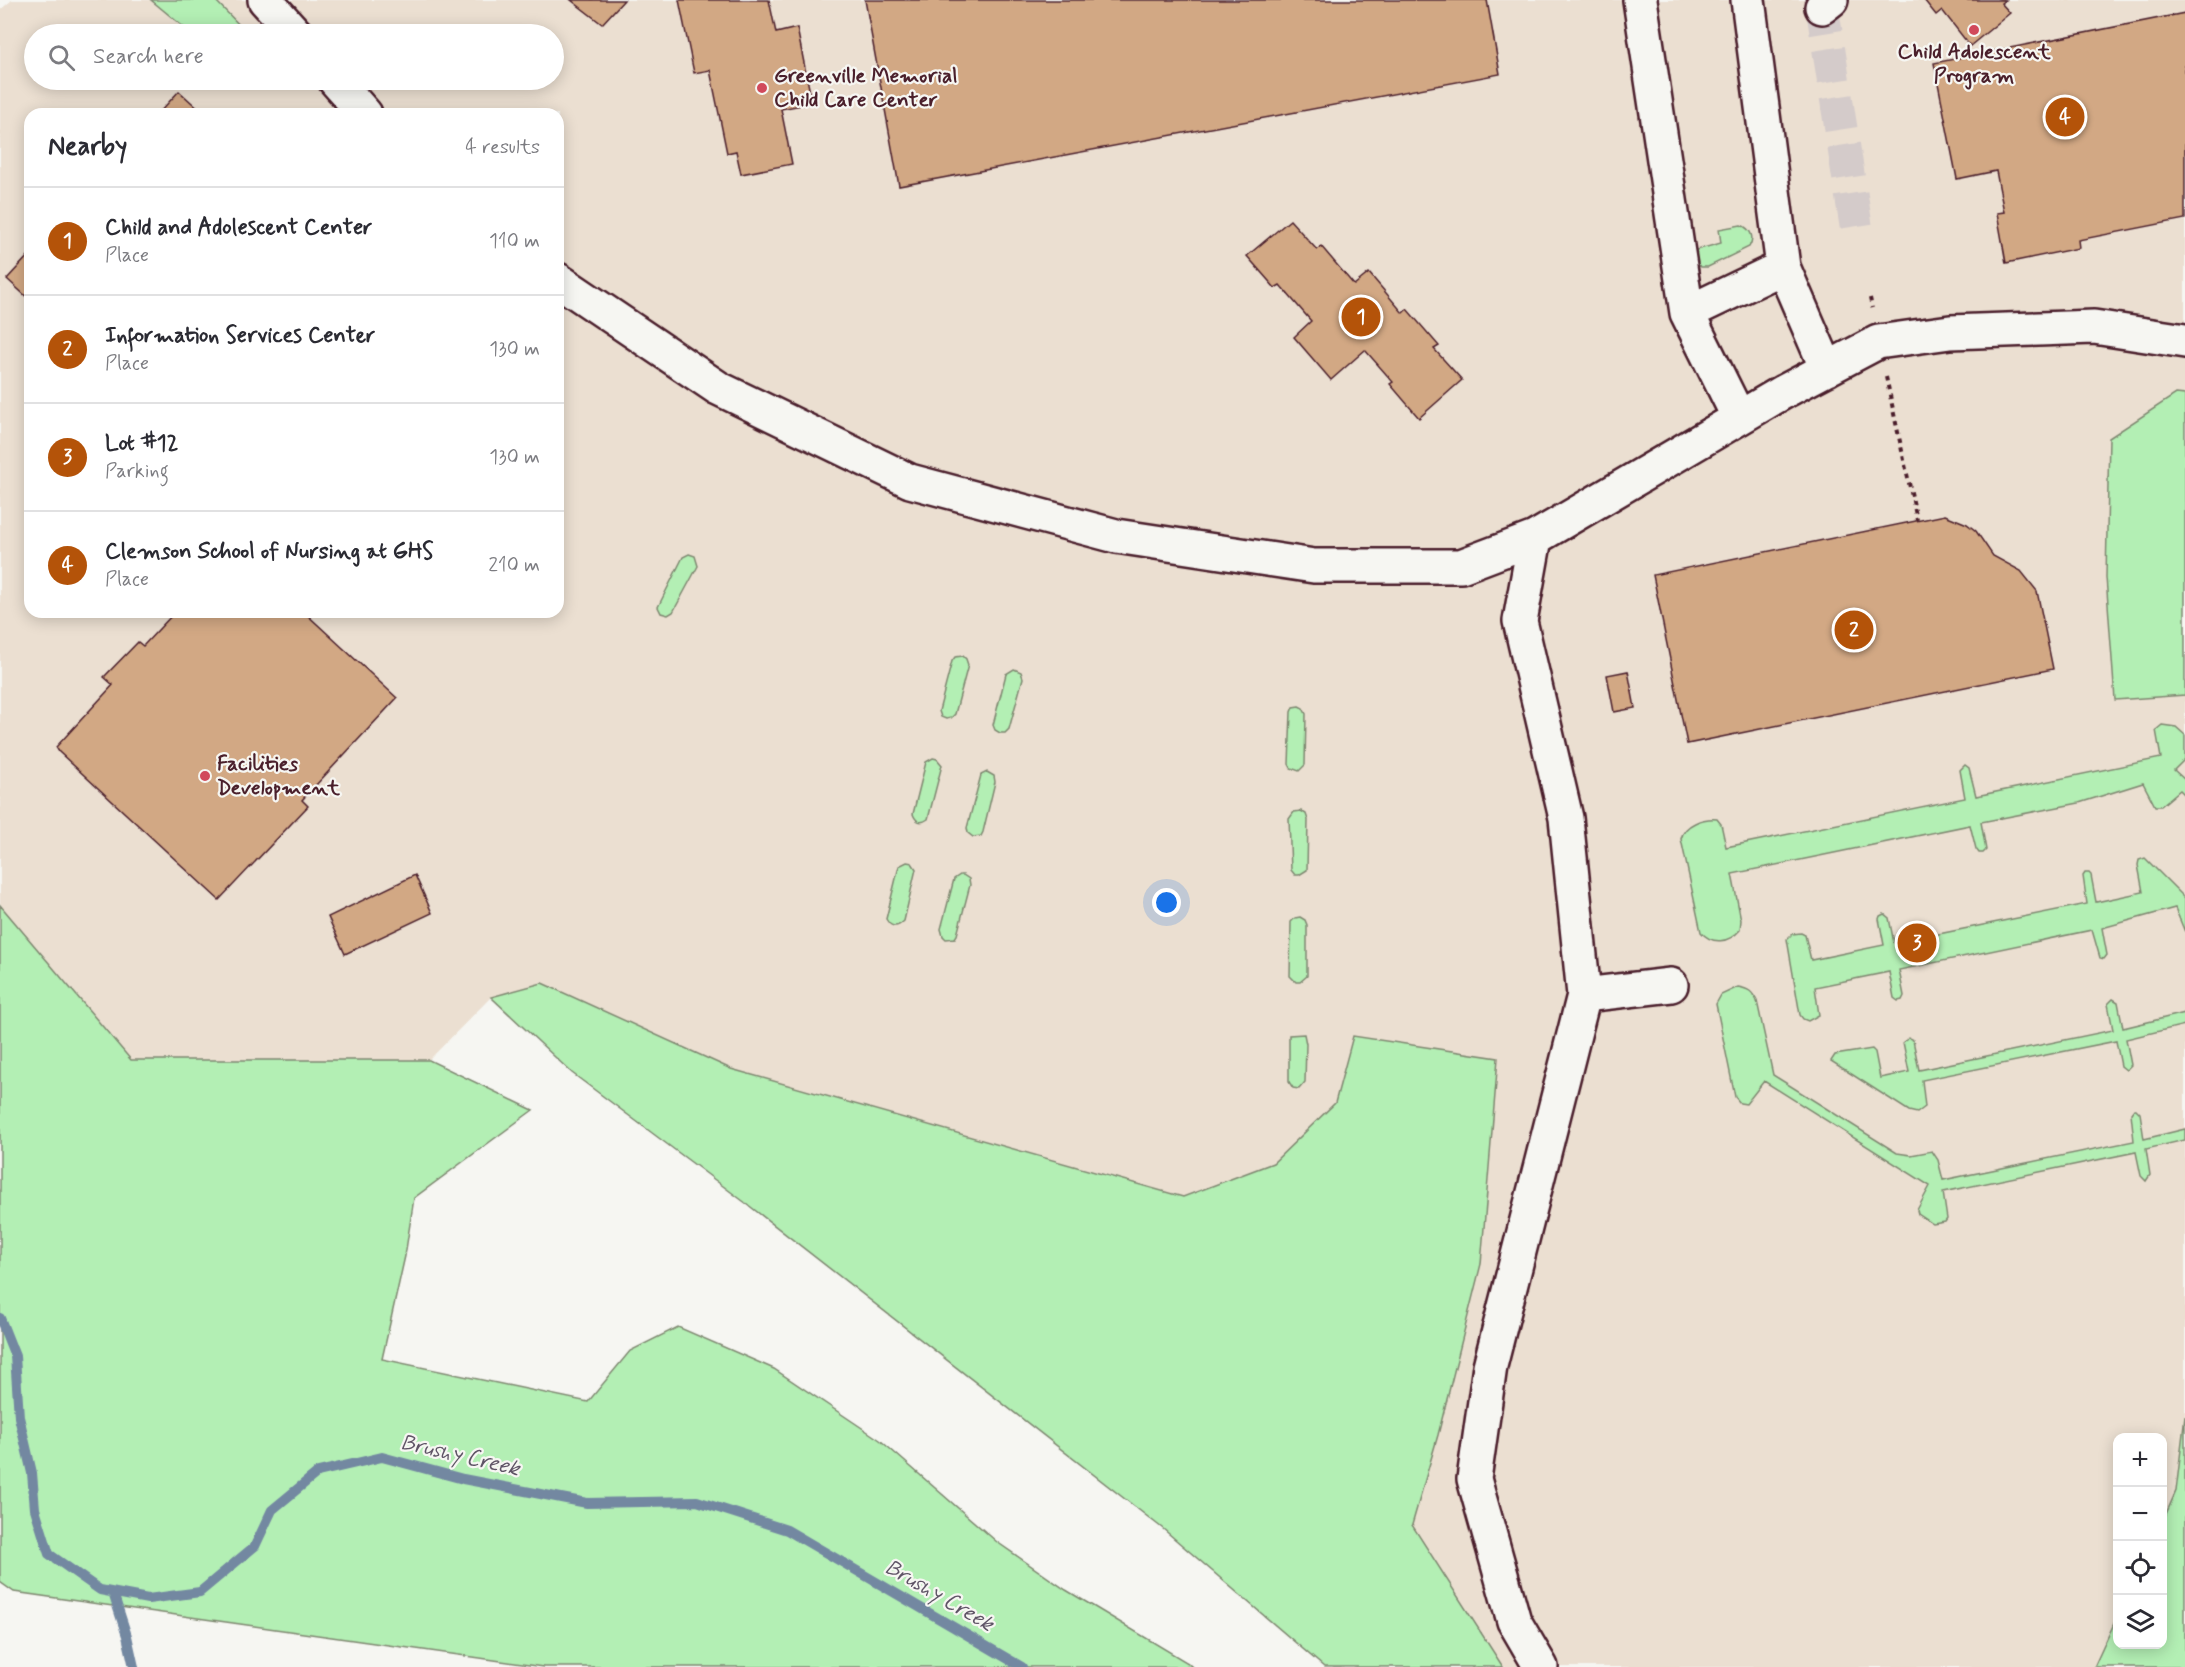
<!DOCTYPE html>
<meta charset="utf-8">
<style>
body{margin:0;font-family:Mynerve,sans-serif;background:#f7f7f7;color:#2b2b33}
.controls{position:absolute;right:18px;bottom:18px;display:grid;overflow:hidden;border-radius:12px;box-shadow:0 3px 15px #0003}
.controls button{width:54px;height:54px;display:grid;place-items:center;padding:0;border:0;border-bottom:2px solid #e1e1e2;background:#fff;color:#2b2b33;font:30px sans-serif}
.you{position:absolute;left:1167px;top:903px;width:21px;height:21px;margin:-15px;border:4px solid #fff;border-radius:50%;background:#1a73e8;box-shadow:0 0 0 9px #1a73e833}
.badge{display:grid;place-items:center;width:39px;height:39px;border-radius:50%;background:#b45309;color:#fff;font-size:20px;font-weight:700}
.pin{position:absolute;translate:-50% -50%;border:3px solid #fff;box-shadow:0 2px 6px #0006}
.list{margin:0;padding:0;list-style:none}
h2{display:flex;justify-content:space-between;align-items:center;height:78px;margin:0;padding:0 24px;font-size:26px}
h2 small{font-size:20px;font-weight:400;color:#7c7c81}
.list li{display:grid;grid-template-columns:39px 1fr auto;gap:18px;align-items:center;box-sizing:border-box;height:108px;padding:0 24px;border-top:2px solid #e1e1e2}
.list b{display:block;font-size:22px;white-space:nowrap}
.list p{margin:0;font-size:20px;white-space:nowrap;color:#7c7c81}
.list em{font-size:20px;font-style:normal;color:#7c7c81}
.icon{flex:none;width:33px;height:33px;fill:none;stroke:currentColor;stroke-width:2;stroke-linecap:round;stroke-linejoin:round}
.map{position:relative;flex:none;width:2185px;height:1667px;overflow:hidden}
.search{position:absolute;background:#fff;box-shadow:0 3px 15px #0003;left:24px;top:24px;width:540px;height:66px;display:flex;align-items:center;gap:15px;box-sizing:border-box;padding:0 21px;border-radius:33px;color:#7c7c81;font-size:22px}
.panel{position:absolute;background:#fff;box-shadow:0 3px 15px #0003;left:24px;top:108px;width:540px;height:510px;border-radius:18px}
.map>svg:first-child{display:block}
.built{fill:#ebdfd1;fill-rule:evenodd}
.green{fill:#b3efb4;stroke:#7e8770;stroke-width:1.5}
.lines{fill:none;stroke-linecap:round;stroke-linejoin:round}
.stream{stroke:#7388a1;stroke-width:10}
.building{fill:#d2a884;stroke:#4a1f2b;stroke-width:1.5}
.minor-tunnel{stroke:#d4cbca;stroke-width:33;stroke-dasharray:33 16;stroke-linecap:butt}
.minor-casing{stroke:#4a1f2b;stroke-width:38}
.path{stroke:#4a1f2b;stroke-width:4;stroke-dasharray:4.5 4.5;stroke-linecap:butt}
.minor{stroke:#f6f6f2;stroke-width:33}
.poi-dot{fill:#d1495b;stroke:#f6f6f2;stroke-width:2}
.labels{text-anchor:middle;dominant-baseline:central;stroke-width:4.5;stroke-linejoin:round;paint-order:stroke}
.poi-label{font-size:21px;font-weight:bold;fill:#4a1f2b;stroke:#f6f6f2;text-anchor:start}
.water-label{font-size:22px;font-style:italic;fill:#5f5466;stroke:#f6f6f2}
</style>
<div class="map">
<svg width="2185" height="1667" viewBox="0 0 2185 1667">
<rect width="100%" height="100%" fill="#f6f6f2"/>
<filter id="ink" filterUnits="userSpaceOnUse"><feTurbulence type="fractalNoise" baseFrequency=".0167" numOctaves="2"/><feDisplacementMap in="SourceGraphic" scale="12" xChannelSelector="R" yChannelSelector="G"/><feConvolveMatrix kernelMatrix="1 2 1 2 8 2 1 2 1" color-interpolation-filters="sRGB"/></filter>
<g filter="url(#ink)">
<path class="built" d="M12 0H151L192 34H34V80H554V34H248L215 0H2185V1667H1503L1411 1525 1438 1435 1481 1264 1353 1036 1335 1103 1273 1163 1183 1197 731 1069 542 983 491 997 429 1060H131L0 905V10ZM30 114H558V612H30ZM2118 1438H2162V1644H2118Z"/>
<path class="green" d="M151 0H215L248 34H192Z
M1741 225C1751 229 1755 238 1749 247L1708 267H1701L1695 262 1696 250 1721 243 1719 229Z
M2176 394 2185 395V695L2115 700 2106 577 2109 438Z
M689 554 695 556 698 566 673 612 668 615 661 613 658 607 683 557Z
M963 656 966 659 968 665 955 714 951 718 946 719 941 717 939 711 952 661 955 657Z
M1014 669 1021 672 1023 678 1009 729 1005 733H1000L995 730 993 725 1006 674Z
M1299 706 1303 708 1306 714 1305 765 1299 771 1291 768 1289 764 1291 712 1293 707Z
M2162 725 2176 727 2185 735V759L2174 770 2185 780V795L2180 790 2161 806H2155L2143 783 2079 803 1981 822 1986 850 1983 853H1979L1976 849 1970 825 1732 874 1741 920 1740 930C1729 943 1712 945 1701 932L1681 839C1684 824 1703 818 1717 819L1721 824 1726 847 1965 798 1960 770 1965 765 1969 768 1976 796 2161 758 2156 730Z
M933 758 937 759 942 765 928 819C921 824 916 822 913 814L926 762Z
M987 772 994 776 995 782 983 832 981 836 973 837 968 833 967 828 981 775Z
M1301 811 1306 814 1308 820 1307 870 1299 875H1295L1291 870 1289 819 1294 812Z
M2145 858 2185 898V932L2175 908 2102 928 2107 955 2104 959 2100 958 2092 930 1899 970 1904 996 1902 1000 1898 1001 1894 998 1889 972 1815 987 1819 1015 1808 1021 1803 1019 1800 1015 1787 939 1792 934 1801 933 1805 935 1811 960 1884 945 1879 919 1880 916 1884 914 1889 918 1894 943 2087 904 2083 876 2085 873H2089L2091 875 2096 902 2143 892 2138 865 2139 860Z
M907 862 912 863 916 869 904 921C897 928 891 928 886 919L899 866Z
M960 875H963L969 879 970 885 957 935 955 938 946 939 943 936 941 929 954 879Z
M0 905 131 1060H429L533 1110 414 1198 405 1256 382 1359 588 1402 630 1351 678 1327 774 1369 880 1440 997 1542 1066 1590 1188 1663 1192 1667H543L14 1592 0 1582Z
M1300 917 1305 920 1307 925V976L1300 982H1296L1290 976 1291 922 1295 918Z
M542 983 731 1069 1183 1197 1273 1163 1335 1103 1353 1036 1498 1058 1481 1264 1438 1435 1412 1525 1503 1667H1324L1162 1528 747 1204 572 1073 491 997Z
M1738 987C1749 989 1752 991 1757 1001L1773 1075 1897 1153 1911 1155 1932 1151 1938 1160 1943 1180 2134 1141 2131 1113 2134 1109H2136L2140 1113 2144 1139 2185 1129V1140L2146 1149 2150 1175 2146 1181 2141 1176 2136 1152 1943 1192 1947 1219 1945 1222 1933 1224 1918 1214 1917 1210 1930 1186 1764 1081 1746 1104 1740 1103 1735 1097 1716 1004 1721 995Z
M2113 999 2118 1002 2123 1028 2185 1013V1025L2126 1039 2131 1065 2126 1070 2121 1066 2116 1041 1922 1080 1925 1107 1917 1113 1909 1111 1831 1061 1835 1055 1872 1049 1875 1052 1880 1078 1909 1072 1903 1042 1909 1038 1913 1040 1919 1070 2113 1030 2108 1004Z
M1304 1034 1306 1044 1305 1082 1299 1089 1293 1088 1289 1082V1035Z
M2185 1416V1667H2094L2117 1617 2118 1644H2162L2163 1521 2176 1491Z"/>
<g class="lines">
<path class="stream" d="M0 1318 15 1356 19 1417 32 1473 35 1509 49 1554 100 1590 148 1599 200 1592 255 1546 272 1510 318 1472 382 1457 463 1479 587 1503 697 1501 787 1530 1022 1667
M113 1593 127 1636 134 1667"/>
</g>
<path class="building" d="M571 0H624L602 24Z
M679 0H769L776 33 797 28 812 103 781 109 792 164 741 174 736 151 727 153 710 70 694 73Z
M865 0H1487L1500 74 899 186Z
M1924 0H2005L2001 3 2010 13 1970 46 1942 10 1936 15Z
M2185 13V219L2078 240 2079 248 2006 263 1997 213 2004 212 1996 171 1957 179 1934 63Z
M179 91 204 114H158Z
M1290 220 1317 250 1321 246 1354 285 1369 273 1403 313 1407 309 1439 346 1434 349 1462 380 1419 418 1390 384 1393 382 1365 350 1331 380 1294 337 1311 321 1280 285 1275 288 1247 256Z
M30 254V300L7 279Z
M1945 515 1967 524 1976 531 1993 556 2021 571 2037 591 2053 669 1687 744 1653 575Z
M175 612H304L397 698 302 800 308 806 219 900 59 752 56 747 113 685 104 677 138 642 143 646Z
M1628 671 1635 708 1614 712 1607 675Z
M415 875 432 913 345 954 328 917Z"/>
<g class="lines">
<path class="minor-tunnel" d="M1821 0 1857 232"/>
<g class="minor-casing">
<path id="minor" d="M265 0 296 34
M1640 0 1687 313 1739 418
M1748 0 1783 267 1827 369
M1822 7 1831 0
M335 80 365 114
M558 280 718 388 910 481 1116 536 1314 566H1461L1535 538 1785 391 1878 342 1950 332 2094 327 2185 341
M1687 313 1783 267
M1535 538 1520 621 1566 818 1584 995 1671 985
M1541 1667 1514 1621 1474 1479 1490 1366 1584 995"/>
</g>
<path class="path" d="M1870 298 1872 308
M1886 377 1917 520"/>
<use href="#minor" class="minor"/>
</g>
</g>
<g class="poi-dot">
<circle cx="1974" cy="30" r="6"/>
<circle cx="762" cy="88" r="6"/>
<circle cx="205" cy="776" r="6"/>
</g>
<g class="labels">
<g class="poi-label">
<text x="1974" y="52" text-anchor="middle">Child Adolescent<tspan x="1974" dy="24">Program</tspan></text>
<text x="774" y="76">Greenville Memorial<tspan x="774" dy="24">Child Care Center</tspan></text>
<text x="217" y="764">Facilities<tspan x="217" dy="24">Development</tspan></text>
</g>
<g class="water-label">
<text transform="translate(460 1456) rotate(13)">Brushy Creek</text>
<text transform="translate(939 1596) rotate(30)">Brushy Creek</text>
</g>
</g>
</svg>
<div class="controls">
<button>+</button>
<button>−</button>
<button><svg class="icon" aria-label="locate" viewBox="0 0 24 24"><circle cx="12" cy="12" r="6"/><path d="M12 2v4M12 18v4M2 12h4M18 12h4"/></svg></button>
<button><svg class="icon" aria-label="layers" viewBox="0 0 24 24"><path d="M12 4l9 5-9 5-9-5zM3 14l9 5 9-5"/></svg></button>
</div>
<div class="you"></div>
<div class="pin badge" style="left:1361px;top:317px">1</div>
<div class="pin badge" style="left:1854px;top:630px">2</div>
<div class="pin badge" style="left:1917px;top:943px">3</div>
<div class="pin badge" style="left:2065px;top:117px">4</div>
<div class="search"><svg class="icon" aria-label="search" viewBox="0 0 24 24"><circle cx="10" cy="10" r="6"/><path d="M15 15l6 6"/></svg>Search here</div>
<section class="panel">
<h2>Nearby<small>4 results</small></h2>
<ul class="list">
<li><span class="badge">1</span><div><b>Child and Adolescent Center</b><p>Place</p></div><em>110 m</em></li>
<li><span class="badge">2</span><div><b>Information Services Center</b><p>Place</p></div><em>130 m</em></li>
<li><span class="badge">3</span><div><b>Lot #12</b><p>Parking</p></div><em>130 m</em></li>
<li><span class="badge">4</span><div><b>Clemson School of Nursing at GHS</b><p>Place</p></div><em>210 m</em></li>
</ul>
</section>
</div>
